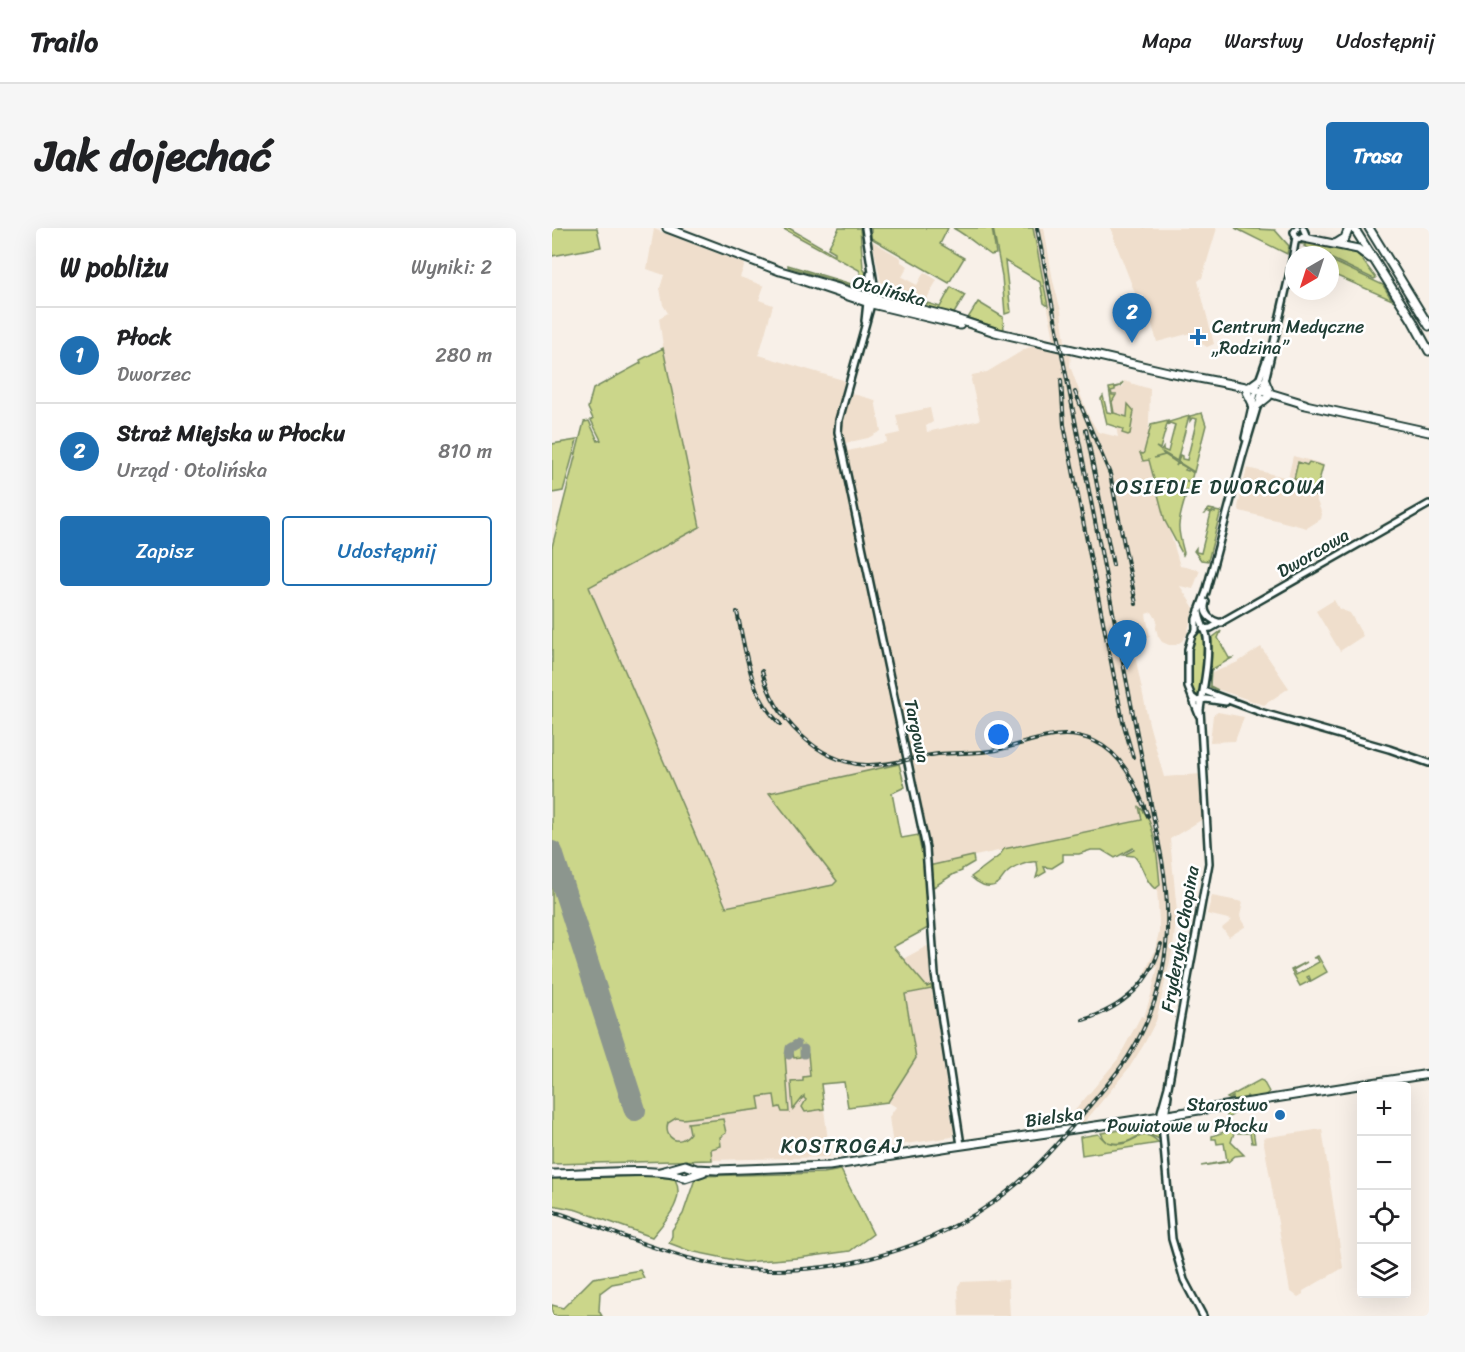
<!DOCTYPE html>
<html lang="pl">
<meta charset="utf-8">
<style>
body{margin:0;font-family:Sriracha,sans-serif;background:#f6f6f6;color:#202124}
.controls{position:absolute;right:18px;bottom:18px;display:grid;overflow:hidden;border-radius:6px;box-shadow:0 6px 24px #0002}
.controls button{width:54px;height:54px;display:grid;place-items:center;padding:0;border:0;border-bottom:2px solid #e0e0e0;background:#fff;color:#202124;font:30px sans-serif}
.compass{position:absolute;left:733px;top:18px;width:54px;height:54px;border-radius:50%;background:#fff;box-shadow:0 6px 24px #0002;rotate:219deg}
.you{position:absolute;left:447px;top:507px;width:21px;height:21px;margin:-15px;border:4px solid #fff;border-radius:50%;background:#1a73e8;box-shadow:0 0 0 9px #1a73e833}
.badge{display:grid;place-items:center;width:39px;height:39px;border-radius:50%;background:#1f6fb2;color:#fff;font-size:20px;font-weight:700}
.pin{position:absolute;translate:-50% -50px;filter:drop-shadow(0 2px 3px #0008)}
.pin::after{content:'';position:absolute;top:32px;width:21px;height:18px;background:inherit;clip-path:polygon(0 0,100% 0,50% 100%)}
.list{margin:0;padding:0;list-style:none}
h2{display:flex;justify-content:space-between;align-items:center;height:78px;margin:0;padding:0 24px;font-size:26px}
h2 small{font-size:20px;font-weight:400;color:#757577}
.list li{display:grid;grid-template-columns:39px 1fr auto;gap:18px;align-items:center;box-sizing:border-box;height:96px;padding:0 24px;border-top:2px solid #e0e0e0}
.list b{display:block;font-size:22px;white-space:nowrap}
.list p{margin:0;font-size:20px;white-space:nowrap;color:#757577}
.list em{font-size:20px;font-style:normal;color:#757577}
.actions{display:flex;gap:12px;padding:18px 24px}
.actions a{flex:1;padding:14px 0;border:2px solid #1f6fb2;border-radius:6px;text-align:center;font-size:21px;color:#1f6fb2}
.actions .main{background:#1f6fb2;color:#fff}
.icon{flex:none;width:33px;height:33px;fill:none;stroke:currentColor;stroke-width:2;stroke-linecap:round;stroke-linejoin:round}
.map{position:relative;flex:none;width:877px;height:1088px;overflow:hidden;border-radius:6px}
header{display:flex;align-items:center;gap:36px;box-sizing:border-box;height:84px;padding:0 30px;background:#fff;border-bottom:2px solid #e0e0e0}
header strong{font-size:28px}
nav{display:flex;gap:33px;margin-inline-start:auto;font-size:21px}
.intro{display:flex;align-items:center;justify-content:space-between;box-sizing:border-box;height:144px;padding:0 36px}
h1{margin:0;font-size:42px}
.button{padding:15px 27px;border-radius:6px;background:#1f6fb2;color:#fff;font-size:21px;font-weight:700}
main{display:flex;gap:36px;padding:0 36px}
aside{flex:1;background:#fff;border-radius:6px;box-shadow:0 6px 24px #0002}
.map>svg:first-child{display:block}
.built{fill:#efdecc}
.green{fill:#cbd68a;stroke:#758a5f;stroke-width:1.5}
.lines{fill:none;stroke-linecap:round;stroke-linejoin:round}
.taxiway{stroke:#8c968e;stroke-width:9}
.runway{stroke:#8c968e;stroke-width:22}
.minor-casing{stroke:#1f3d34;stroke-width:10}
.major-casing{stroke:#1f3d34;stroke-width:11}
.minor{stroke:#fff;stroke-width:5}
.major{stroke:#fff;stroke-width:7}
.rail-casing{stroke:#1f3d34;stroke-width:4}
.rail{stroke:#fff;stroke-width:1.5;stroke-dasharray:4.5;stroke-linecap:butt}
.poi-dot{fill:#1f6fb2;stroke:#fff;stroke-width:2}
.labels{text-anchor:middle;dominant-baseline:central;stroke-width:5;stroke-linejoin:round;paint-order:stroke}
.street-label{font-size:18px;fill:#1f3d34;stroke:#fff}
.poi-label{font-size:18px;fill:#1f3d34;stroke:#fff;text-anchor:start}
.neighbourhood-label{font-size:20px;letter-spacing:1.5px;fill:#1f3d34;stroke:#fff}
</style>
<header>
<strong>Trailo</strong>
<nav><a>Mapa</a><a>Warstwy</a><a>Udostępnij</a></nav>
</header>
<div class="intro"><h1>Jak dojechać</h1><a class="button">Trasa</a></div>
<main>
<aside>
<h2>W pobliżu<small>Wyniki: 2</small></h2>
<ul class="list">
<li><span class="badge">1</span><div><b>Płock</b><p>Dworzec</p></div><em>280 m</em></li>
<li><span class="badge">2</span><div><b>Straż Miejska w Płocku</b><p>Urząd · Otolińska</p></div><em>810 m</em></li>
</ul>
<div class="actions"><a class="main">Zapisz</a><a>Udostępnij</a></div>
</aside>
<div class="map">
<svg width="877" height="1088" viewBox="0 0 877 1088">
<rect width="100%" height="100%" fill="#f8f0e8"/>
<filter id="ink" filterUnits="userSpaceOnUse"><feTurbulence type="fractalNoise" baseFrequency=".0167" numOctaves="2"/><feDisplacementMap in="SourceGraphic" scale="12" xChannelSelector="R" yChannelSelector="G"/><feConvolveMatrix kernelMatrix="1 2 1 2 8 2 1 2 1" color-interpolation-filters="sRGB"/></filter>
<g filter="url(#ink)">
<path class="built" d="M480 0H492L501 53 509 83 514 122 519 124 518 138 536 187 546 204 566 209 557 161 571 159 572 153 598 161 596 229 628 338 648 342 641 361 628 358 642 380 635 406 630 413 624 417H617L610 414 606 408 604 400 605 392 600 384 594 386 598 409 580 413 597 496 612 549 648 546 651 591 618 611 625 684 621 720 604 793 591 818 577 840 531 896 510 898 566 831 589 788 592 789 599 767 606 738 592 746 602 725 607 704V693L603 630 591 592 381 637 361 533 217 565 285 653 281 657 209 672 270 804 274 856 269 857 278 929 0 936V387L139 260 114 139 107 90 116 85 111 77 108 60 112 47 95 41 102 1 193 36 188 49 212 58 207 72 221 77 207 127 291 152 292 155 290 163 323 172 329 203 316 210 293 215 296 223 335 214 334 208 348 205 344 187 378 180 381 194 374 198 375 204 428 192 419 152 420 147 435 144 475 120 483 118 504 121Z
M558 0H665L650 50 646 53 662 116 655 119 650 116 647 103 605 114 592 68 583 65 562 11 561 4Z
M320 13 349 30V34L356 38 350 49 365 57 372 44 385 52 373 74 358 70 329 54Z
M741 228 771 236 763 268 770 286 769 291 755 300 688 283 686 279 695 240 736 250Z
M782 372 787 381 798 385 811 408 788 423 764 383Z
M709 419 737 460 712 477 659 459 660 445 686 434Z
M666 484 692 489 683 513 658 514 661 487Z
M660 668 691 674 688 688 694 698 677 709 670 700 680 692 655 686Z
M377 717 379 757 376 760 351 731Z
M380 761 402 906 400 909 341 918 337 889 344 879 336 874 364 830 353 766Z
M770 901 791 1040 751 1063V1066L746 1069 738 1063 711 910Z
M456 1052 458 1088H407L406 1058 409 1054Z"/>
<path class="green" d="M0 0H45L49 19 0 28Z
M230 0H237L283 27V24L276 20 287 0H308L311 40 314 45 315 58 307 60 236 39V37L306 58H311L313 54 307 42Z
M319 0H396L388 16 412 30 397 55 319 10Z
M401 0H440L444 26 439 27C426 18 416 8 401 0Z
M441 0H481L496 78 492 75 488 54 453 33 459 84 453 86 450 48Z
M683 0 723 2 737 18 735 26Z
M751 12 805 25 824 50 822 51 778 30V27H771L752 18 754 16H749Z
M778 32 831 57 840 72 778 45Z
M399 59 413 67 401 87 374 78 375 75 388 79Z
M426 74 451 89 452 102 416 90Z
M111 120 148 299 37 359 174 679 281 657 285 653 217 565 347 536 353 559 340 565 348 608 350 610 366 607 372 636 381 637 421 628 422 634 410 641V643L402 646 375 663 376 700 341 719 375 759 379 757 380 761 353 766 364 830 336 874 296 879 292 854 269 856 272 881 253 884 250 879 254 872 252 870V868L241 882 239 854 251 853V849L258 848 256 826H249L248 829 242 830 241 826 233 827 237 884H230L228 879 224 880 222 867 206 869 208 881 131 891 124 890 116 895C111 911 128 919 138 905L136 895 171 891 174 905 168 909 169 918 159 921 160 932 0 936V319L32 194 37 193 46 213 49 212 39 192 41 191 36 180 41 161 89 135 88 132Z
M571 154 569 158 563 160V162L559 163 560 167H564L560 174 562 185 575 189 576 176 582 183 578 206 576 207 570 205 571 201 555 196 549 171 551 168 555 184 561 185 557 160 568 158Z
M650 185 654 197 642 244 626 234 628 227 630 228V231L635 232 645 191 640 190 638 193V188Z
M637 188 625 233 610 224 612 227 602 230 613 227 625 235 624 238 626 235 635 240 633 242 636 243V241L641 245 639 253 627 252 639 255 640 263 630 262 627 255 629 261 626 262 629 263 633 271C625 297 625 300 632 325L631 327 613 293 597 232 591 233 588 225 591 226 592 224 599 197 616 193 608 221 604 219 609 223 611 220V222L616 224 623 197 618 195 616 197 617 194Z
M25 212 11 263 0 265V216Z
M746 234 755 237 757 234 771 238 763 268 749 264 751 253 742 251Z
M657 281 662 282 660 284 663 285V283L668 284 669 282 656 333 649 332 642 323 644 320V324L649 325 659 285 655 283 653 286H652Z
M669 403 666 410 677 430H680L659 442 658 458 666 462 658 459 660 410Z
M649 404 652 407 649 464 646 469H643C633 456 637 419 645 405Z
M587 579C604 590 606 638 608 657L603 661C590 650 593 639 582 628L572 627 582 622 581 620 563 630 550 622H539L527 626H511V633L500 640 492 639 494 644 484 650 486 643 485 634C477 633 461 639 455 645 451 648 449 654 445 656 436 662 425 655 419 649L447 628 452 621 590 592Z
M766 728 775 744 759 753 757 748 755 749 758 753 748 758 739 742 755 734 741 742 744 747 767 734 765 730H761Z
M708 852 711 853 717 864 712 868 697 870 695 868 694 870 681 872V869L679 870V872L675 870Z
M698 879V881L686 883 676 890 678 899 706 901 701 902 703 915H700L698 905H682L679 914 692 927 683 928 676 934 649 938 675 933 672 915 665 916 664 911H660V908L675 903V884Z
M601 897 607 904V911C587 899 586 913 569 915 565 916 559 915 555 914 580 924 588 894 607 915L530 927 528 909 546 906 554 914 549 905Z
M289 942 321 1006 298 1023 246 1030 192 1034 138 1023 117 1015 120 1008V1002L131 986 143 951 146 948 272 945Z
M99 948 123 951C134 972 113 993 100 1009L25 982 0 977V951Z
M88 1042 92 1050 60 1056 48 1065 47 1083 50 1088H0V1077L11 1080 41 1050Z"/>
<g class="lines">
<path class="taxiway" d="M252 821V826
M237 827 238 820 245 816"/>
<path class="runway" d="M0 624 83 882"/>
<g class="minor-casing">
<path id="minor" d="M313 0 323 62 287 192 286 204 374 620 383 747 409 917
M744 9 742 4 745 0
M748 11 754 7 751 0
M313 93 318 46
M693 210 704 161 716 127
M654 374C650 385 658 393 670 395
M647 382C647 393 653 399 655 409 658 430 651 461 648 482L657 635 616 859 609 884 620 1011 632 1052 651 1088
M651 401 659 400 877 276
M652 463 711 485 837 521 877 535
M640 469 645 473 654 471 674 474
M647 487 636 459V421L640 407 644 402V391L654 364 690 230 713 153 738 44 744 9
M613 890 616 867"/>
</g>
<g class="major-casing">
<path id="major" d="M115 0 228 43
M802 0 860 92 877 123
M817 0 877 98
M752 10 806 21 818 30
M785 15 793 10 797 0
M225 42 321 70 395 88 443 104 616 144 704 161 753 176
M243 50 320 76 408 97
M713 153 718 165
M696 160 707 152
M695 164 701 176
M749 176 877 204
M706 177 716 169
M108 944 133 937 144 941 165 942 277 938 397 919 571 894 877 846
M0 946C27 946 114 938 133 950L151 944"/>
</g>
<use href="#minor" class="minor"/>
<use href="#major" class="major"/>
<g class="rail-casing">
<path id="rail" d="M509 152 512 197 571 494 581 529
M523 164 558 246 584 376
M534 202 561 337
M185 384C194 423 197 466 228 496
M210 443C222 489 264 534 314 537 339 538 362 529 386 526 406 524 425 526 445 522 478 515 508 498 542 513 573 527 584 559 596 588
M531 792C570 780 598 757 609 716
M0 983C70 1005 139 1041 214 1042 304 1044 397 1014 466 955 489 935 509 912 528 889 545 869 562 850 576 829 615 768 622 701 610 632L485 0"/>
</g>
<use href="#rail" class="rail"/>
</g>
</g>
<g class="poi-dot">
<path d="M643 100h6v6h6v6h-6v6h-6v-6h-6v-6h6z"/>
<circle cx="728" cy="887" r="6"/>
</g>
<g class="labels">
<g class="street-label">
<text transform="translate(337 63) rotate(15)">Otolińska</text>
<text transform="translate(761 325) rotate(-30)">Dworcowa</text>
<text transform="translate(365 503) rotate(78)">Targowa</text>
<text transform="translate(628 711) rotate(-80)">Fryderyka Chopina</text>
<text transform="translate(502 889) rotate(-8)">Bielska</text>
</g>
<g class="poi-label">
<text x="660" y="99">Centrum Medyczne<tspan x="660" dy="21">„Rodzina”</tspan></text>
<text x="716" y="877" text-anchor="end">Starostwo<tspan x="716" dy="21">Powiatowe w Płocku</tspan></text>
</g>
<g class="neighbourhood-label">
<text x="669" y="259">OSIEDLE DWORCOWA</text>
<text x="290" y="918">KOSTROGAJ</text>
</g>
</g>
</svg>
<div class="controls">
<button>+</button>
<button>−</button>
<button><svg class="icon" aria-label="locate" viewBox="0 0 24 24"><circle cx="12" cy="12" r="6"/><path d="M12 2v4M12 18v4M2 12h4M18 12h4"/></svg></button>
<button><svg class="icon" aria-label="layers" viewBox="0 0 24 24"><path d="M12 4l9 5-9 5-9-5zM3 14l9 5 9-5"/></svg></button>
</div>
<svg class="compass" viewBox="-18 -18 36 36"><path d="M0-13l5 13h-10z" fill="#e53935"/><path d="M0 13l5-13h-10z" fill="#757577"/></svg>
<div class="you"></div>
<div class="pin badge" style="left:575px;top:442px">1</div>
<div class="pin badge" style="left:580px;top:115px">2</div>
</div>
</main>
